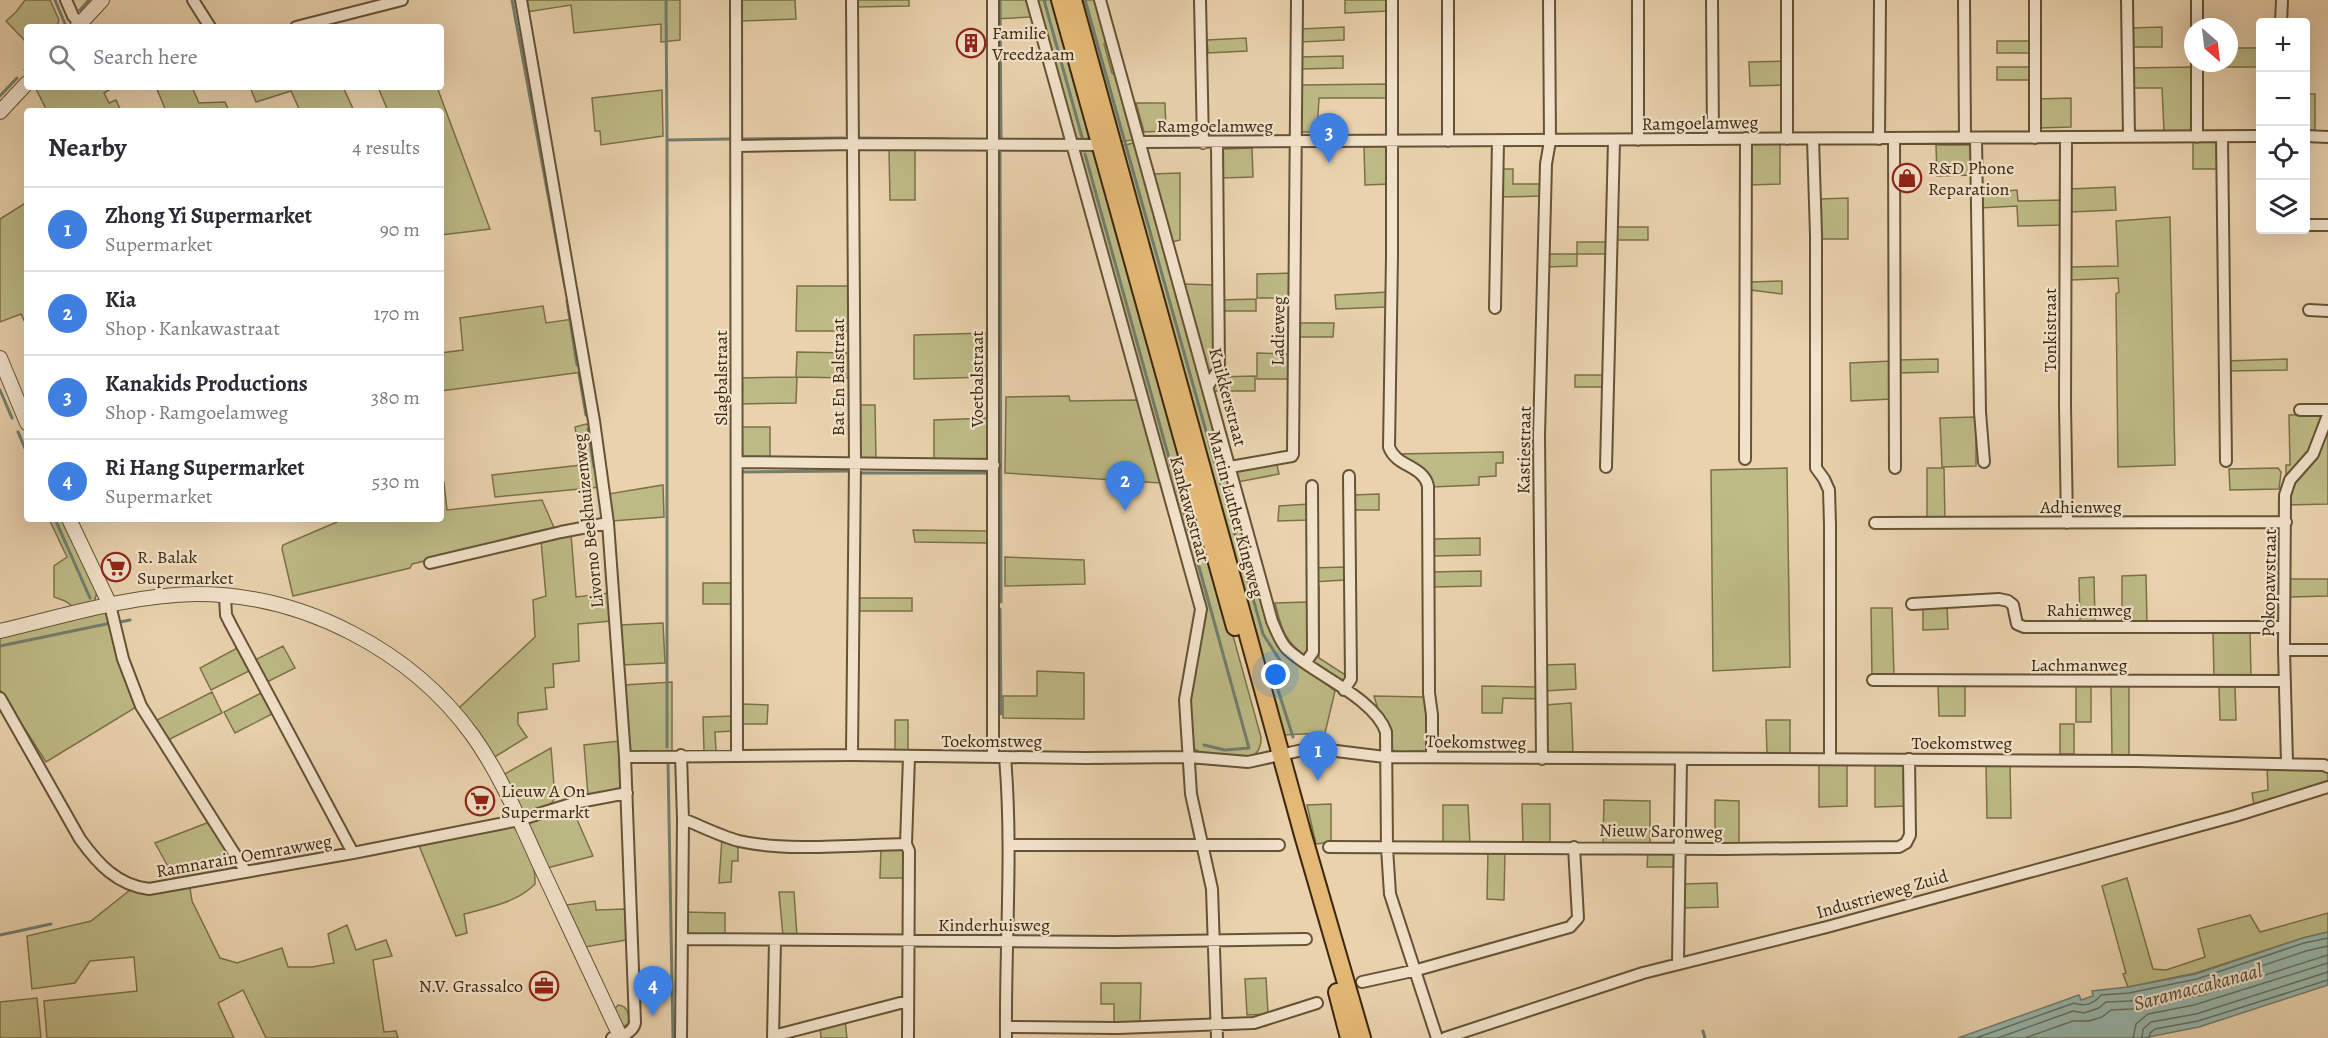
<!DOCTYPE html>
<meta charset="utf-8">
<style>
body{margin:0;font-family:Alegreya,serif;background:#f7f7f7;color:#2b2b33}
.controls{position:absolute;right:18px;top:18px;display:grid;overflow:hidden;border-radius:6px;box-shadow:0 6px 24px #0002}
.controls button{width:54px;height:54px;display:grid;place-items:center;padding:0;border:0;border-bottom:2px solid #e1e1e2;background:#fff;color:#2b2b33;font:30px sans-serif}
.compass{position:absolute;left:2184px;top:18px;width:54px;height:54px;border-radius:50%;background:#fff;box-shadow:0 6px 24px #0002;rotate:152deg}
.you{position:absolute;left:1276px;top:675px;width:21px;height:21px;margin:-15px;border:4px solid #fff;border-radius:50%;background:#1a73e8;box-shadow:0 0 0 9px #1a73e833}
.badge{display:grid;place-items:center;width:39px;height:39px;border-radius:50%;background:#8f2418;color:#fff;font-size:20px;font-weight:700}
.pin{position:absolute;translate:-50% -50px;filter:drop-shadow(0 2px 3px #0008)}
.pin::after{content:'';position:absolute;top:32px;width:21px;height:18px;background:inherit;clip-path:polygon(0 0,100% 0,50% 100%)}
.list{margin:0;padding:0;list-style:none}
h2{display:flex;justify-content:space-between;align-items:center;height:78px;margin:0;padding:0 24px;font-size:26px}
h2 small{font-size:20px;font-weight:400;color:#7c7c81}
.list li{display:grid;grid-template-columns:39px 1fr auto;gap:18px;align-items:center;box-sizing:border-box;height:84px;padding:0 24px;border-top:2px solid #e1e1e2}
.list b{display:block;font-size:22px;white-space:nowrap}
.list p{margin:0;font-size:20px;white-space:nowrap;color:#7c7c81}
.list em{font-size:20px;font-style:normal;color:#7c7c81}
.icon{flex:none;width:33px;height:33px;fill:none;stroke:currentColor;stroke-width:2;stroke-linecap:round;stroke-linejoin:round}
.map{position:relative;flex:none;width:2328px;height:1038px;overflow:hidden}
.search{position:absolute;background:#fff;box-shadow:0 6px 24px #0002;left:24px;top:24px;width:420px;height:66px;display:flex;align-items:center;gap:15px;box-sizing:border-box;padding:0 21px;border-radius:6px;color:#7c7c81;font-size:22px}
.panel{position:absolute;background:#fff;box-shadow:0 6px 24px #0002;left:24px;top:108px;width:420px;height:414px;border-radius:6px}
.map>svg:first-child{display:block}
.green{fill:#bdba85;stroke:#7c7049;stroke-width:1.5}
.water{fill:#97b7ae;stroke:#727d6e;stroke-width:1.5}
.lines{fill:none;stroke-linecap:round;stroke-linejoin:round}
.shore{stroke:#696f5e;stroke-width:1.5}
.stream{stroke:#727d6e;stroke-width:3}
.minor-casing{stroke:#665235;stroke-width:14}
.tertiary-casing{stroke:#665235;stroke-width:16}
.primary-casing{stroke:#3b270d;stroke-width:20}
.minor{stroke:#f1e2ca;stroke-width:10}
.tertiary{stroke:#f1e2ca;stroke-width:14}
.primary{stroke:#e4b976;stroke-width:16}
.labels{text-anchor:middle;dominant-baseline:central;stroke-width:4.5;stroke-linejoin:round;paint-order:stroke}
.poi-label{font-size:18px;fill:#3b270d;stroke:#f1e2ca;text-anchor:start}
.street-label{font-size:18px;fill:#3b270d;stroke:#f1e2ca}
.water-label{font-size:20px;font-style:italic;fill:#524b35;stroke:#f1e2ca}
</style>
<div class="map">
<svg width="2328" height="1038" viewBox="0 0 2328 1038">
<rect width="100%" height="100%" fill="#e9d2ad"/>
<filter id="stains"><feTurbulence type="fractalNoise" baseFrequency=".00333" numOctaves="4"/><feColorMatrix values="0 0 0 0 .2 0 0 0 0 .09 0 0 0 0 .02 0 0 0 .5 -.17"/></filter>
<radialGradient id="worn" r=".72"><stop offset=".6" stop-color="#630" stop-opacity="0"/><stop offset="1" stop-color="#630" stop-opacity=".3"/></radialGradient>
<path class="green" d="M25 0H50L59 20 57 27H27V43L6 21 16 12Z
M525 0H680V40L661 42V24L574 33 571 5 527 12Z
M739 0H795L796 19 740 21Z
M856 0H909V6L856 7Z
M996 0H1026L1031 17 996 19Z
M1035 0H1055L1090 136 1084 141 1076 142Z
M1077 0H1096L1108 42 1104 44 1112 73 1117 77 1133 140 1119 142Z
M1345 0H1387L1388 11 1345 13Z
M1344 27V40L1300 42V29Z
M2162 27V47H2131V28Z
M1246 38 1247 51 1208 53 1207 40Z
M1997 41H2031V53H1997Z
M2229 48H2260V67H2201V63H2229Z
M1343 56V68L1300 69 1299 57Z
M1785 61V85L1750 86 1749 62Z
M1997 67H2031V80H1997Z
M2194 67 2193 128 2189 131H2164L2162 88H2131L2130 68Z
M1388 84V98H1319L1317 132H1302L1300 130 1301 85Z
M35 87H114L104 93 109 103 116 100 121 111H47Z
M156 87H192L199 103 225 102 229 111H166Z
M250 87H343L354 111H300L291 91 256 102Z
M378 87H437L490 229 441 235V111H388Z
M662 90 663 136 601 145 600 131H595L592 98Z
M2306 94H2315V133H2306Z
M2071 98V127L2038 128V99Z
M1136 103H1165L1166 131 1144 132Z
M2193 141 2215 142 2217 145 2218 169H2193Z
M1137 142 1284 651 1335 691 1325 733 1282 735 1120 150 1122 146Z
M1780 142V184L1749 185 1750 143Z
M1936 145H1971L1974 175 1937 176Z
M1383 146 1387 148 1389 184 1365 185 1364 147Z
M1086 148 1096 151 1100 155 1261 737C1262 764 1238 757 1220 755 1210 754 1199 755 1193 747L1189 705 1202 628 1078 152Z
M1252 148 1253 177 1223 178 1222 149Z
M889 149H915V200H890Z
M1499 169H1513V184H1542V196L1500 197Z
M1180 173V240L1172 242 1152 174Z
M2115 187 2116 210 2071 212 2070 189Z
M2017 190 2018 201 2063 200V225L2018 226 2017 206 1980 208V193Z
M1848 198V239H1821V199Z
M27 202V327L21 314 0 322V219Z
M2170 217 2175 465 2118 467 2116 294 2119 292 2118 278 2071 280V267L2118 266 2116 221Z
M1614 227H1648V240H1614Z
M1577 242H1608V254H1577V266L1546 267V254H1577Z
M1293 273V298H1257V274Z
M1782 281V294L1751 290V282Z
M1183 284 1215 285 1216 368 1210 376Z
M797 286H853V331H796Z
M1387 292V307L1336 309 1335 295Z
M1256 299V311H1220V300Z
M543 306 546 323 573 319 582 372 441 391V353L463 350 460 318Z
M1298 323H1334L1333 337H1298Z
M989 333V377L914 379V335Z
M797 352 850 353 849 378 797 377 796 403 740 404V378L796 377Z
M1257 353 1292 354 1291 379H1257Z
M1938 359V372L1897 373V360Z
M2287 359V370L2227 371 2226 361Z
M1891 361 1892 399 1851 401 1850 363Z
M1575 375H1606V387H1575Z
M1255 376V391H1212L1211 385 1216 377Z
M1069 396 1070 401 1137 400 1160 483 1005 473 1006 397Z
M860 405H875L876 461 861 460 858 457Z
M2328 414V504L2286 505V465H2290L2289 415Z
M1976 417V466L1942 467 1940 418Z
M989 418V460L934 461V420Z
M586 424 590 426 601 487 495 497 492 475 581 465 575 427Z
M741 427H770V460L742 459Z
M1503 452V463H1496V476L1479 477V485L1431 487 1397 454Z
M1276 461 1279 474 1238 482 1234 469Z
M1787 468 1790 667 1713 671 1711 470Z
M1927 468H1944L1945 521 1927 522Z
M2278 468 2281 472 2279 489 2230 490 2229 469Z
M441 482H444L447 510 542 500 555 530 412 564 410 568 293 596 282 549 283 545 337 522V519H441Z
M663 485 664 517 612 521 608 494Z
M1379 494V510H1352V495Z
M1309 504 1308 520 1278 521 1279 506Z
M49 519H65L97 592 94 603 75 608 65 601 54 597V566L67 557Z
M913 530 987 531V543L915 542Z
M571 534 576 597 609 593 611 621 578 624 579 661 553 664 554 687 545 688 547 709 518 713V724L527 737 493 758 459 710 460 707 535 637 533 600 546 596 541 541Z
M1480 538V555L1433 556 1432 539Z
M1005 557 1084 560 1085 584 1005 586Z
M1344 567V580L1313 582V568Z
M1481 571V586L1431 587V572Z
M2146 575 2147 623H2122V576Z
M2094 577 2095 621H2080L2079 578Z
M2290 579H2328V596L2290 597Z
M703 583H732V604H703Z
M1315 586H1319V658L1347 676 1343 684 1313 663Z
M856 598H912V611H856Z
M1309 602 1310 653 1306 657C1284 640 1281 628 1275 603Z
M1947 605 1948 629 1923 630V606Z
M1871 608H1892L1894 677 1872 678Z
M110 611 138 706 46 762 0 690V637Z
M663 623 665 663 622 665 620 625Z
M2213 630 2250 631 2251 677 2214 679Z
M283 646 295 668 265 683 253 661Z
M239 647 251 670 211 690 200 668Z
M1575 664 1576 689 1545 691 1544 665Z
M1037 671 1084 673V719L1003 718V696H1037Z
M672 682V751H629L624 685Z
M1938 684H1965V716H1939Z
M2076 684H2091V722H2076Z
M2111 685H2129V756H2112Z
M2235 685 2236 720H2220L2219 686Z
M1482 686 1538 687V699L1503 698 1502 713H1482Z
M212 692 222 713 168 740 157 720Z
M263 692 274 713 235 733 224 712Z
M1374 696 1424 697 1428 712 1427 751 1398 752 1390 749Z
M1571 703 1573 752 1548 753 1545 705Z
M741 704 768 705 767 724H740Z
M734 716V731L715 732 716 751H704L703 717Z
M895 720H908V751H895Z
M1766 720H1790V755H1767Z
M2060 724H2074V754H2060Z
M619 741 620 790 588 795 584 745Z
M551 748 555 798C550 808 534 814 523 812L503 775Z
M1847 763V806L1819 807V764Z
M1875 764 1903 766 1905 769 1907 806 1875 807Z
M1986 764H2010L2011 818H1987Z
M2267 768 2325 770 2328 773V781L2316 788 2254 805 2252 793 2268 790Z
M1604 800 1650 801V844H1603Z
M1715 800 1739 801V846H1715Z
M1331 804V842L1316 844 1307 805Z
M1522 804H1550V844H1523Z
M1443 805H1468L1470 844 1443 845Z
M572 808 593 856 547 868 530 829 529 821Z
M212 821 234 863V866L229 871 176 881 155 843Z
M512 826C526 834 536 868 535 884 518 902 488 908 464 914L467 933 456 936 418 843Z
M722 838 738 844V861H732L731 882 719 883Z
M881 847 902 849 904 853V878H880Z
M1488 849 1505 850 1504 900 1487 899Z
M1648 850 1674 853 1673 867H1647Z
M2127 878 2153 969 2166 970 2205 957 2198 929 2250 915 2260 932 2328 913V932L2303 938 2196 973 2128 987 2123 974 2126 973 2102 886Z
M1717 883 1718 907 1682 908V884Z
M190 888 192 901 220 958 237 963 282 948 288 967H312L334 963 328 934 347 925 356 950 386 940 392 956 373 960 384 1032 396 1031 398 1038H266L243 990 218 1003 234 1038H47L44 1001 137 991 134 957 90 961 75 983 32 989 27 936 91 921 130 890 149 893Z
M779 892H794L797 936H783Z
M595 901 596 910 626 909V940L585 947 566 905Z
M684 912 725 913V937L687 936Z
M1266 978 1268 1014 1247 1015 1245 979Z
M1101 983H1141L1140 1023 1114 1024V1004H1101Z
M37 998 41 1038H0V1002Z
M618 1005C628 1006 630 1015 628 1024L623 1027 614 1010Z
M845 1020 847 1038H821L820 1027Z"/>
<path class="water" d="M2328 932V985L2199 1027 2143 1038H1958L2079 995 2081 1000 2093 996 2092 991 2128 987 2196 974 2303 938Z"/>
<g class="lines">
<path class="shore" d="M1976 1038 2074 1003C2084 1007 2094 1004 2101 995L2129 993 2197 979 2304 943 2328 938
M1998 1038 2073 1011 2084 1013 2099 1008 2106 1002 2130 1001 2199 987 2306 951 2328 946
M2025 1038 2073 1021H2089L2102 1017 2111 1010 2131 1009 2202 995 2328 955
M2133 1038 2136 1024 2148 1014 2194 1005 2328 963
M2142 1038 2143 1029 2151 1022 2196 1014 2328 972
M2149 1038 2150 1033 2155 1029 2198 1021 2328 980"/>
<path class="stream" d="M55 0 65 24
M512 0 565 287
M666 0 667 139
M1000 0 1001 139 1004 140
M1044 0 1082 137
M1085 0 1263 634 1281 662 1277 681 1278 690 1293 737
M80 10 89 0
M25 70 27 67
M0 96 17 78
M859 138 949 139
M743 139 844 138
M1000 153 1001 602
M1085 154 1249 748 1225 750 1204 745
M567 301 577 365
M579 374 586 415
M0 390 12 418
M588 429 594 467
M18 432 27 453
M743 472 849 471
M858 473H986
M55 519 90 598
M1000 609 1001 714
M120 622 130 620
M0 646 111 623
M667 747V140L731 139
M668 762 673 1038
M0 935 51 924
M1703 1031 1705 1038"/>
<g class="minor-casing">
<path id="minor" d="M66 0 73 16 80 24
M193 0 210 27
M521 0 594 421 608 523 625 757 635 1023C633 1032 622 1037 612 1038
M736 0 737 756
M993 0V757
M1032 0 1201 609 1185 700 1191 794 1212 889 1217 1038
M1100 0 1272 621C1276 630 1280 642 1287 649 1313 674 1375 698 1386 732L1387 848 1390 894 1437 1038
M1200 0 1203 143
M1392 0V256L1389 447C1396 467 1423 465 1428 486L1429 693 1432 715V757
M1448 0V141
M1712 0 1713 139
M1787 0V139
M1964 0 1965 138
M2127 0 2129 137
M2281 22 2282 0
M296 27 402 0
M2197 27V0
M2197 63V137
M2306 136 2328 137
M2066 137 2065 405 2067 523
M2222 137 2226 461
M1976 138 1980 412 1984 462
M2035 138V0
M1813 139 1816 235V468L1824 479 1829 490 1830 524V759
M1879 139 1880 0
M1894 139 1895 468
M1638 140V0
M1141 142 2260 136
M738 146 854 144 1107 145
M2306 225H2328
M1495 308 1498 141
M2309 310 2328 311
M1208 386 1219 369 1217 144
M2300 410H2328
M1745 459 1746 138
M738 462 994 465
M1230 467 1292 456 1293 454 1297 0
M1606 467 1614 141
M1875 523 2286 522
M430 563 561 532 608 523
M225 596 226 615 231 625 353 853
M1912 604 1999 599 2008 601 2013 605 2017 624 2024 627H2284
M110 605 123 659 141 706 246 872
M2284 650H2328
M1306 662 1313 652 1312 486
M1873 680 2285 681
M1344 690 1351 679 1349 476
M0 698 80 839C98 864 117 885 149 889L353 853 519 820 574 803 627 793
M681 755 683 819 681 1038
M852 755 855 463 852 0
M625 757 852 755 1086 758 1189 757 1248 762 1312 748 1385 757 2136 761 2324 765 2328 767
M1005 757C1013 851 1005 944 1006 1038
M1542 759 1539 435 1546 164 1550 141 1549 0
M2287 763 2284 650 2285 495 2290 480 2313 454 2328 415
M683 819C701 826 720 836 739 841 786 852 856 845 906 844
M1009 845H1279
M1329 847 1725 849 1899 847 1906 843 1910 835 1909 759
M682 939 1115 942 1306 939
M1678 963 1681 760
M1362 982 1417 970 1570 927 1578 918 1574 847
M1006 1027 1118 1028 1254 1023 1317 1003
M773 1036 908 1001
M773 1038 775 940
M908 1038 909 851 906 844 909 757
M1445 1038 1643 973 1827 927 2235 816 2328 787"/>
</g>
<g class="tertiary-casing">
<path id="tertiary" d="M77 27 102 0
M0 112 27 83
M0 358 27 423
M69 519 110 605
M0 631C64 616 130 595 196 594 303 594 411 650 473 736 500 774 519 819 538 861 566 920 593 979 621 1038"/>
</g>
<g class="primary-casing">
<path id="primary" d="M1060 0 1235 627
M1073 0 1303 835 1362 1038
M1337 992 1349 1038"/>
</g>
<use href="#minor" class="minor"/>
<use href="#tertiary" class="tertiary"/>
<use href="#primary" class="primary"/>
</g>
<defs>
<g id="building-ring" transform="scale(1.5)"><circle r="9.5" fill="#f1e2ca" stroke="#8f2418" stroke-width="1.5"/><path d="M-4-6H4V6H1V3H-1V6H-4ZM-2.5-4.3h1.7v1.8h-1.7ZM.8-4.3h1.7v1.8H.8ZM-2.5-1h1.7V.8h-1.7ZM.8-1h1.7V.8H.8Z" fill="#8f2418"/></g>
<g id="shop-ring" transform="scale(1.5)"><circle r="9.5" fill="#f1e2ca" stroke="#8f2418" stroke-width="1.5"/><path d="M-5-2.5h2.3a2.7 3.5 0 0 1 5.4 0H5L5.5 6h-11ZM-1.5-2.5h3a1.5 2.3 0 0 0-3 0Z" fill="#8f2418"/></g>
<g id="supermarket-ring" transform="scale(1.5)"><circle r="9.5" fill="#f1e2ca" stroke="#8f2418" stroke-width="1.5"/><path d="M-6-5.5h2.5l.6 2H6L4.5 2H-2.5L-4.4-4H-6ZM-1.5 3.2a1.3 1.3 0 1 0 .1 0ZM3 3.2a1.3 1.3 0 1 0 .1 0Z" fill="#8f2418"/></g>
<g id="office-ring" transform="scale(1.5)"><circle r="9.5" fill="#f1e2ca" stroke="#8f2418" stroke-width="1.5"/><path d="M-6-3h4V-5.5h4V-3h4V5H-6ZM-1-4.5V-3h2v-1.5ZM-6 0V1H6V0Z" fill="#8f2418"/></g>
</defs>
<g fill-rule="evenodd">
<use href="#building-ring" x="971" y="43"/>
<use href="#shop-ring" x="1907" y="178"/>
<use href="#supermarket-ring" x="116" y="567"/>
<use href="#supermarket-ring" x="480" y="801"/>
<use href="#office-ring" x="544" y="986"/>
</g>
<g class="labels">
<g class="poi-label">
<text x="992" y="33">Familie<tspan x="992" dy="21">Vreedzaam</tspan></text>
<text x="1928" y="168">R&amp;D Phone<tspan x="1928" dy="21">Reparation</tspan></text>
<text x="137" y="557">R. Balak<tspan x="137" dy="21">Supermarket</tspan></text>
<text x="501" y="791">Lieuw A On<tspan x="501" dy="21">Supermarkt</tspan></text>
<text x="523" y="986" text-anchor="end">N.V. Grassalco</text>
</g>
<g class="street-label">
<text transform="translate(1700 123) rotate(-1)">Ramgoelamweg</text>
<text x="1215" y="126">Ramgoelamweg</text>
<text transform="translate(2050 330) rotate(-90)">Tonkistraat</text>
<text transform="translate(1278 331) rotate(-89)">Ladieweg</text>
<text transform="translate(838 377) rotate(-90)">Bat En Balstraat</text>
<text transform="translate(721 378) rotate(-90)">Slagbalstraat</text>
<text transform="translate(977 379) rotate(-90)">Voetbalstraat</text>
<text transform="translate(1228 397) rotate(75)">Knikkerstraat</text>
<text transform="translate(1524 450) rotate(-89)">Kastiestraat</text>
<text x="2081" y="507">Adhienweg</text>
<text transform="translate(1190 509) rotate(75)">Kankawastraat</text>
<text transform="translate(1236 514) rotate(75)">Martin Luther Kingweg</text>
<text transform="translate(588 521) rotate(-96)">Livorno Beekhuizenweg</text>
<text transform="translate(2269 583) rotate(-89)">Pokopawstraat</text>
<text x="2089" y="610">Rahiemweg</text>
<text x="2079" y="665">Lachmanweg</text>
<text x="992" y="741">Toekomstweg</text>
<text transform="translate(1476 742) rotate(1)">Toekomstweg</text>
<text x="1962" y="743">Toekomstweg</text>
<text transform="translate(1661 831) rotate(1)">Nieuw Saronweg</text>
<text transform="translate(244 856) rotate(-10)">Ramnarain Oemrawweg</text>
<text transform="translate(1882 894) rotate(-16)">Industrieweg Zuid</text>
<text x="994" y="925">Kinderhuisweg</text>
</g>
<g class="water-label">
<text transform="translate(2198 987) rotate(-15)">Saramaccakanaal</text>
</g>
</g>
<rect width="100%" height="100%" filter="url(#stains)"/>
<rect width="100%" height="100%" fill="url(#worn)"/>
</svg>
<div class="controls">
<button>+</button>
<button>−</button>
<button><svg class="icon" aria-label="locate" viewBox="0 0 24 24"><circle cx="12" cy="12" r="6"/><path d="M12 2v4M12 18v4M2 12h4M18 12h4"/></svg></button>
<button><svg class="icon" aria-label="layers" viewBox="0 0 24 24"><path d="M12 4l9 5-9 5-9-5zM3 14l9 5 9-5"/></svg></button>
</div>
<svg class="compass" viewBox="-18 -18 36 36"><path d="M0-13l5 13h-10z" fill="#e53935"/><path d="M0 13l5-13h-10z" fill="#7c7c81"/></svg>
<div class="you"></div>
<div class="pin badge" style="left:1318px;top:781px;background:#3f7fe0">1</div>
<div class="pin badge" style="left:1125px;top:511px;background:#3f7fe0">2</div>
<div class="pin badge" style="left:1329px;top:163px;background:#3f7fe0">3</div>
<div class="pin badge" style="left:653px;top:1016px;background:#3f7fe0">4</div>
<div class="search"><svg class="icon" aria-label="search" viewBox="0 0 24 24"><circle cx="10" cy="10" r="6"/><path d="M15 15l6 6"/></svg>Search here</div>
<section class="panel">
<h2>Nearby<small>4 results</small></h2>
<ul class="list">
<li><span class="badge" style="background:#3f7fe0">1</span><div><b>Zhong Yi Supermarket</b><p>Supermarket</p></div><em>90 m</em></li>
<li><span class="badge" style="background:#3f7fe0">2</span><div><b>Kia</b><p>Shop · Kankawastraat</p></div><em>170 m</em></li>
<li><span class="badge" style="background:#3f7fe0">3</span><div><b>Kanakids Productions</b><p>Shop · Ramgoelamweg</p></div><em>380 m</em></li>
<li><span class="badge" style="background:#3f7fe0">4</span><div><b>Ri Hang Supermarket</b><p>Supermarket</p></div><em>530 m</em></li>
</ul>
</section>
</div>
